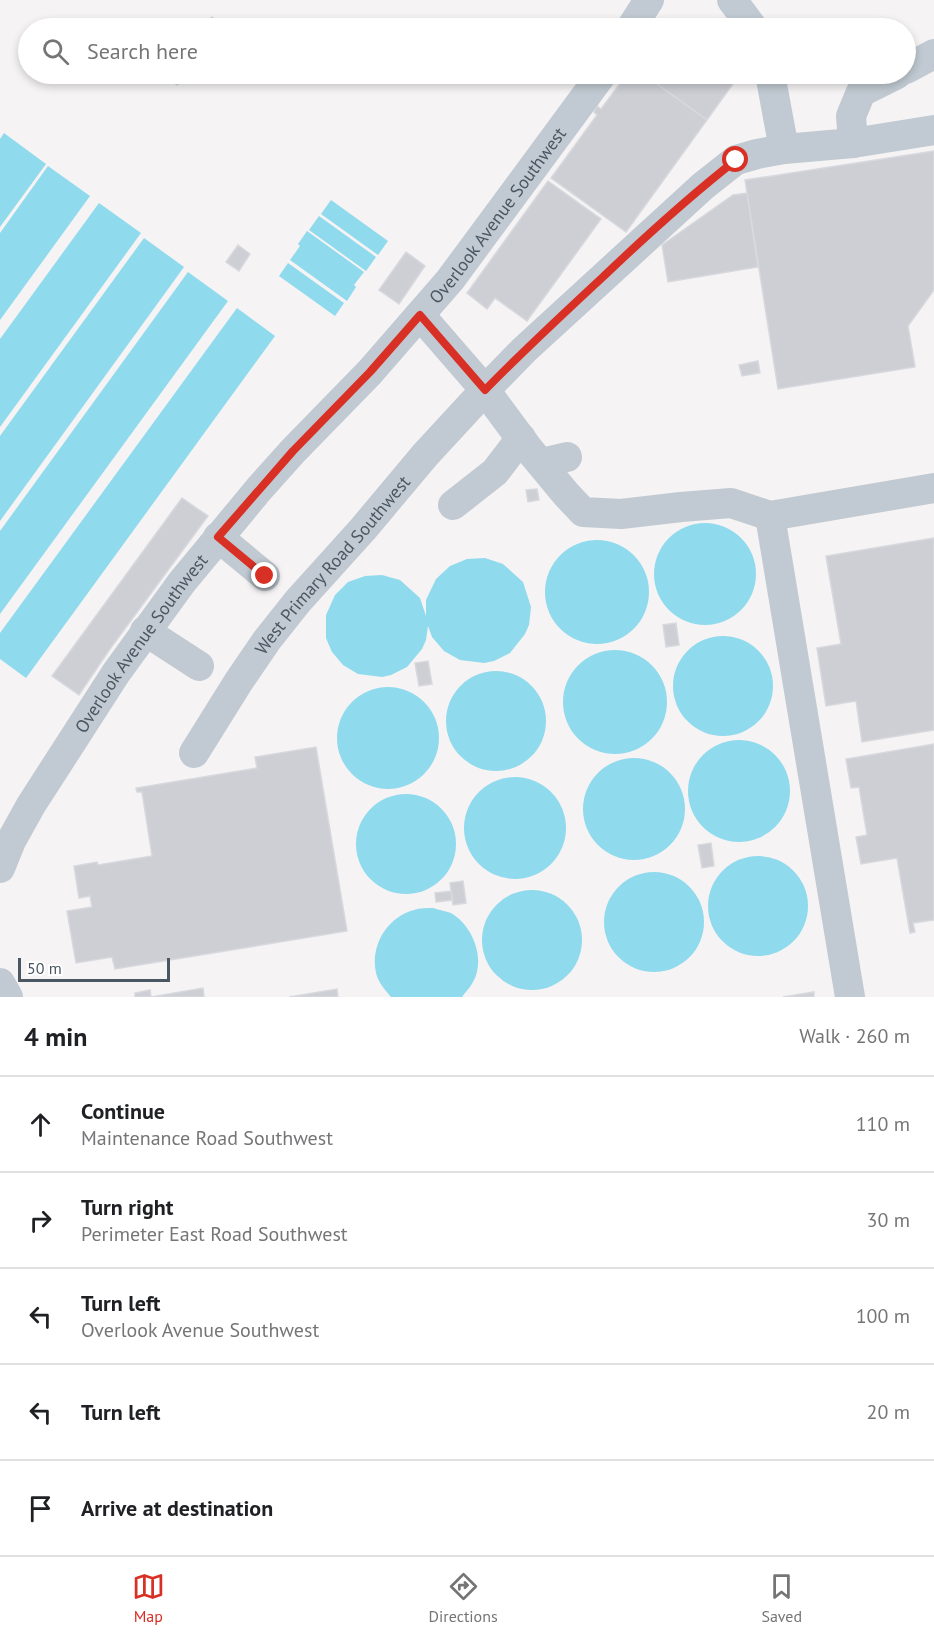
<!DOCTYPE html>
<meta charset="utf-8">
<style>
body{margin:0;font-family:"PT Sans",sans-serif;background:#f6f6f6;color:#202124}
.scale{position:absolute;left:18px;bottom:15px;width:152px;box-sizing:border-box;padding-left:6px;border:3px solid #4a5661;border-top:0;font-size:16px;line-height:21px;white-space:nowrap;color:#4a5661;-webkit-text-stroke:4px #fff;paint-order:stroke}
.stop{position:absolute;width:18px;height:18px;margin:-14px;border:4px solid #d93025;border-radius:50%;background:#fff}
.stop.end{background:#d93025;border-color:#fff;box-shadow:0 2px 6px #0008}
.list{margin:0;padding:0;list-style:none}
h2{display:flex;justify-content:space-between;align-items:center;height:78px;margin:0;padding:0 24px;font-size:26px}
h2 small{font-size:20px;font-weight:400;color:#757577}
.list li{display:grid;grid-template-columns:39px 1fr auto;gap:18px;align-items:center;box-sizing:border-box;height:96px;padding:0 24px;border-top:2px solid #e0e0e0}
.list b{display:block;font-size:22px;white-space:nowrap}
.list p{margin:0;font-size:20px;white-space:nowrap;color:#757577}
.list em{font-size:20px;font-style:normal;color:#757577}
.icon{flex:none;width:33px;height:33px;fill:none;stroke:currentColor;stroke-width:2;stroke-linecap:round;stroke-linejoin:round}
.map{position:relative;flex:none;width:934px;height:997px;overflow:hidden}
.search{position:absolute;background:#fff;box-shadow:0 3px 9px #0003;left:18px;right:18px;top:18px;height:66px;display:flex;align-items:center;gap:15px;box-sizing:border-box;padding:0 21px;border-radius:33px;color:#757577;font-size:22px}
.sheet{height:558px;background:#fff}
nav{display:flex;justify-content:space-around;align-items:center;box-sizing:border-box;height:84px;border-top:2px solid #e0e0e0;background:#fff;font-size:16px;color:#757577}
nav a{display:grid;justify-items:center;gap:3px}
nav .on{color:#d93025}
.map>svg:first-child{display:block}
.water{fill:#90daee}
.building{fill:#cdcfd5;stroke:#d7d9de;stroke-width:1.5}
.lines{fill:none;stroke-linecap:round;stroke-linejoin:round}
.minor{stroke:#c1cad2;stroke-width:30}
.route{stroke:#d93025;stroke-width:8}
.labels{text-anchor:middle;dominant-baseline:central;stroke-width:4.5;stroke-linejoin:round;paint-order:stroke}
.street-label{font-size:18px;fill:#4a5661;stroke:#fff}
</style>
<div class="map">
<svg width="934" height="997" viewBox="0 0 934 997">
<rect width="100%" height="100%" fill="#f5f3f3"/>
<path class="water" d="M4 133 46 164 0 227V139Z
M48 166 90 196 0 320V233Z
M331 200 388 241 378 255 321 214Z
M99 203 141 233 0 427V339Z
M319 216 376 257 366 271 309 230Z
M307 231 364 272 354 285 356 287 347 301 290 260 300 246 298 244Z
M144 238 184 267 0 521V436Z
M288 263 344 303 335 316 279 276Z
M188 272 228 301 0 614V531Z
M237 308 275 336 26 678 0 659V633Z
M654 574a51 51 0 1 1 102 0a51 51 0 1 1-102 0Z
M545 592a52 52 0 1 1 104 0a52 52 0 1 1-104 0Z
M485 558 503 564 523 582 531 607 529 625 525 634 510 653 494 661 484 663 460 660 444 651 432 637 428 626 426 640 422 649 407 667 391 675 382 677 358 674 343 665 332 652 326 638V615L335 595 348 582 365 576 382 575 400 580 420 598 426 616V600L436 579 450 566 467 559Z
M673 686a50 50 0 1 1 100 0a50 50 0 1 1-100 0Z
M563 702a52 52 0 1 1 104 0a52 52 0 1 1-104 0Z
M446 721a50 50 0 1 1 100 0a50 50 0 1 1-100 0Z
M337 738a51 51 0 1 1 102 0a51 51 0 1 1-102 0Z
M688 791a51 51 0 1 1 102 0a51 51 0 1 1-102 0Z
M583 809a51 51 0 1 1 102 0a51 51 0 1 1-102 0Z
M464 828a51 51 0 1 1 102 0a51 51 0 1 1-102 0Z
M356 844a50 50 0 1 1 100 0a50 50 0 1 1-100 0Z
M708 906a50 50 0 1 1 100 0a50 50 0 1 1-100 0Z
M604 922a50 50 0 1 1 100 0a50 50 0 1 1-100 0Z
M482 940a50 50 0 1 1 100 0a50 50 0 1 1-100 0Z
M433 908C438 910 446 911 451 913 473 926 486 959 473 982 470 988 465 992 462 997H391C385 990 378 982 376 973 370 946 387 917 414 910 420 908 427 908 433 908Z"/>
<path class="building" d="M212 17 226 27 225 28H204Z
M665 21 676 28H659Z
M171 74H185L177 85 168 78Z
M627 74H643L707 120 626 232 551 178 597 115 594 112 597 106 601 109Z
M643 74H740L707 120Z
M934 151V290L908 326 915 367 778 389 745 180Z
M548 181 601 219 527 321 495 298 487 309 467 293Z
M747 193 758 267 668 282 662 245 733 195Z
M238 245 250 254 239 271 226 262Z
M406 252 425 266 399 304 379 290Z
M758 361 760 373 742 376 739 365Z
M537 489 539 500 528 502 526 490Z
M182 498 208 516 110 649 79 695 52 676Z
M934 538V730L862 742 856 701 826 706 817 648 841 644 826 556Z
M676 623 679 645 666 647 663 625Z
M428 661 432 684 419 686 415 663Z
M934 744V920L913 923 915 932 910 933 897 858 861 864 856 837 867 835 859 787 851 788 846 759Z
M316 747 347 931 115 969 112 957 76 963 67 911 92 907 90 896 79 898 74 866 97 862 98 865 152 856 142 792H137L136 788 257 768 255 757Z
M711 843 714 866 702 868 698 845Z
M463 881 466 903 453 905 450 883Z
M451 891 453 900 436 902 435 893Z
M203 988 204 997H135V993L150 990 151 997Z
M337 989 338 997H289Z
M814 992V997H783Z"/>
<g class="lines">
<g class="minor">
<path d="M732 0 753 28"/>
<path d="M631 28 649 0"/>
<path d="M906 69 934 54"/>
<path d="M770 74 784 149"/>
<path d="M853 143 851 116 861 92 897 74"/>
<path d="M420 315 485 390 527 447 566 494 583 512 621 514 681 507 731 503 770 516 934 488"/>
<path d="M541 463 567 457"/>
<path d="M453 505 495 472 521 438"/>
<path d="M770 516 850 997"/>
<path d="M218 537 265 576"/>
<path d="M145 631 199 666"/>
<path id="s1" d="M194 753 239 681 267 640 298 601 363 529 425 455 485 390 524 350 703 186 736 160 757 154 784 149 853 143 934 130"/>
<path id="s2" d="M0 868 11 841 31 805 116 673 182 582 259 489 293 451 370 372 450 280 602 74"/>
<path d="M0 983 8 997"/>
</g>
</g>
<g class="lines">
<path class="route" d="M265 576 218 537 293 451 370 372 420 315 485 390C524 350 564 313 605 275 647 235 690 196 736 160"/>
</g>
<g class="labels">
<g class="street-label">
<text stroke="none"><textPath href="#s2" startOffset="824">Overlook Avenue Southwest</textPath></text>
<text stroke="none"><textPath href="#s1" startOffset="234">West Primary Road Southwest</textPath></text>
<text stroke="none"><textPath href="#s2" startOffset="266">Overlook Avenue Southwest</textPath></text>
</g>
</g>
</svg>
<div class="scale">50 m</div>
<div class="stop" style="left:736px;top:160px"></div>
<div class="stop end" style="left:265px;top:576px"></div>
<div class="search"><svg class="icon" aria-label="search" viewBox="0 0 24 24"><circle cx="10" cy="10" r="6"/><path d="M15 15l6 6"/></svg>Search here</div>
</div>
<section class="sheet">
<h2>4 min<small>Walk · 260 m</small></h2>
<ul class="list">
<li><svg class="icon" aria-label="ahead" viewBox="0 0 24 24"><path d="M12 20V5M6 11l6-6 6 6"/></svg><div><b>Continue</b><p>Maintenance Road Southwest</p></div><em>110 m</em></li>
<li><svg class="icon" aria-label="right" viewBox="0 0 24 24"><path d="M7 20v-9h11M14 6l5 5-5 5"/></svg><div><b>Turn right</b><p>Perimeter East Road Southwest</p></div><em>30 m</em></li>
<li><svg class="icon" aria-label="left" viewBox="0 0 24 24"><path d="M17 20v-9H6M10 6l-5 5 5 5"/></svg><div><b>Turn left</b><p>Overlook Avenue Southwest</p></div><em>100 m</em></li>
<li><svg class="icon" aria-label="left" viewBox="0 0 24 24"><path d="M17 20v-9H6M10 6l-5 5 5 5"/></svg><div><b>Turn left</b></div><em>20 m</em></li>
<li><svg class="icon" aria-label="arrive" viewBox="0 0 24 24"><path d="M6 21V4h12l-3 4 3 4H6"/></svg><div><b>Arrive at destination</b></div></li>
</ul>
</section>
<nav>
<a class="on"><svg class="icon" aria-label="map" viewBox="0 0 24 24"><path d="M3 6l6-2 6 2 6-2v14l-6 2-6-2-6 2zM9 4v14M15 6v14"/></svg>Map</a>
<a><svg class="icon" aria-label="directions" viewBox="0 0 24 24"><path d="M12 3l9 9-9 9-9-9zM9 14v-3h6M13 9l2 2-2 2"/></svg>Directions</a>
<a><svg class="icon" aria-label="saved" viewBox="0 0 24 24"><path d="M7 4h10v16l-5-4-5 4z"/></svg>Saved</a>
</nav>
